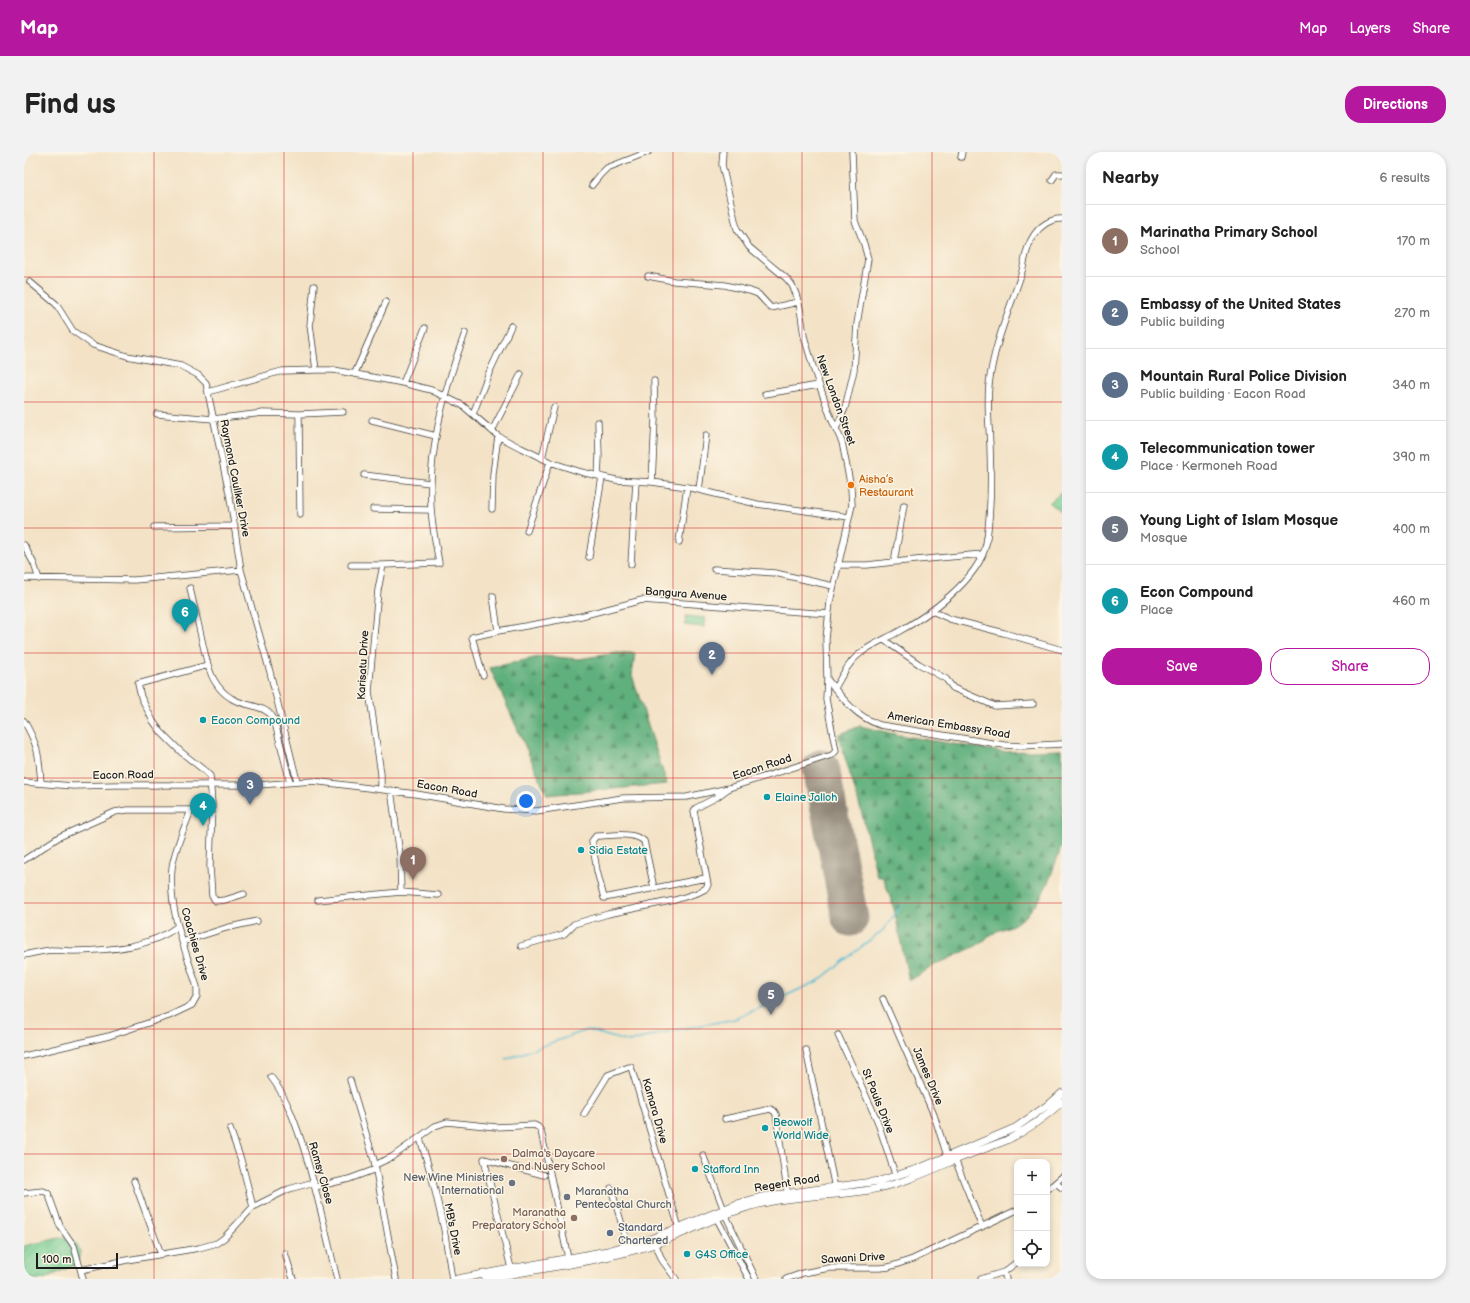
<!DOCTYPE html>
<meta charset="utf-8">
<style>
body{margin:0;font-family:"Balsamiq Sans",sans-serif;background:#f2f2f2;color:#222}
.controls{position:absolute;right:12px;bottom:12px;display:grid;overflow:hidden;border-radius:8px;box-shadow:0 2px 6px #0003}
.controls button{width:36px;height:36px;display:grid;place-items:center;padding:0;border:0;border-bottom:1px solid #e0e0e0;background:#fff;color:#222;font:20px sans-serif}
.scale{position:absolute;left:12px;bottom:10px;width:82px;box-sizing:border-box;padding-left:4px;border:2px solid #1c1c1c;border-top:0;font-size:11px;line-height:14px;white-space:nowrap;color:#1c1c1c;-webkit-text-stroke:3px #fcf5e5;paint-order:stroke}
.you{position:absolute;left:502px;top:649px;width:14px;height:14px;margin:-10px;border:3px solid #fff;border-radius:50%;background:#1a73e8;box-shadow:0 0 0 6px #1a73e833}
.badge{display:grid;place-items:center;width:26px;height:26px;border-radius:50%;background:#b5179e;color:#fff;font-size:13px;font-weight:700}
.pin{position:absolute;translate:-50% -33px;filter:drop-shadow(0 1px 2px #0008)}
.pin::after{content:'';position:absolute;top:21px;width:14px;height:12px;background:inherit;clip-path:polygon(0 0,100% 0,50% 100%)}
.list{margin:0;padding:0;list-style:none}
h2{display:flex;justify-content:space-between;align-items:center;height:52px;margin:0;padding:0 16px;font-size:17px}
h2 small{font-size:13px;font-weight:400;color:#767676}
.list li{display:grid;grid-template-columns:26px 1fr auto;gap:12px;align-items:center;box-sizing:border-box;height:72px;padding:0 16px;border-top:1px solid #e0e0e0}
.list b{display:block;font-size:15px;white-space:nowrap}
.list p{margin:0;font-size:13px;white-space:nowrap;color:#767676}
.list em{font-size:13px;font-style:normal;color:#767676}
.actions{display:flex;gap:8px;padding:12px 16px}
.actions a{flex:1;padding:9px 0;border:1px solid #b5179e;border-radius:16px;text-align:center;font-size:14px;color:#b5179e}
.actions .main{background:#b5179e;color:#fff}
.icon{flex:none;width:22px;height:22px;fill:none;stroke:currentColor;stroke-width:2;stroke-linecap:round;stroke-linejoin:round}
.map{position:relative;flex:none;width:1038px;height:1127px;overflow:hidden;border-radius:16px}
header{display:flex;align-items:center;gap:24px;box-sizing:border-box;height:56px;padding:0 20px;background:#b5179e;color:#fff}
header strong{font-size:19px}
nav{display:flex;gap:22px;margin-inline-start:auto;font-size:14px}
.intro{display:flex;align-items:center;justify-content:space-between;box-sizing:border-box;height:96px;padding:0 24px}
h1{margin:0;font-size:28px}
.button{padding:10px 18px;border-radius:16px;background:#b5179e;color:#fff;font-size:14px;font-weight:700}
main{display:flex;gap:24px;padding:0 24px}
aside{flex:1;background:#fff;border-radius:16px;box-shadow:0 2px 6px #0003}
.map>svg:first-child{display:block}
.grass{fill:#75cd93;stroke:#487458}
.forest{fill:url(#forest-firs);stroke:#3e664c}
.park{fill:url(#park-crowns);stroke:#487458}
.garden{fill:url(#garden-furrows);stroke:#487458}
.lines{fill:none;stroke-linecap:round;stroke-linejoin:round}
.stream{stroke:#54bad2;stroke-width:1.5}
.runway{stroke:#887f71;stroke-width:37}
.minor-casing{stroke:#3c3a36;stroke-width:7}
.major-casing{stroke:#3c3a36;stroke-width:8}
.minor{stroke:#fff;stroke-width:5.5}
.major{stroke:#fff;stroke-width:7}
.grid{fill:none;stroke:#d62828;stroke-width:1;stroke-opacity:0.55}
.food-dot{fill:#e8710a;stroke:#fcf5e5;stroke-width:1.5}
.culture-dot{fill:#0f9aa8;stroke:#fcf5e5;stroke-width:1.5}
.education-dot{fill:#8d6e63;stroke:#fcf5e5;stroke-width:1.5}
.worship-dot{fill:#6b7280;stroke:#fcf5e5;stroke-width:1.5}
.service-dot{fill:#5c6f8a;stroke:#fcf5e5;stroke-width:1.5}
.labels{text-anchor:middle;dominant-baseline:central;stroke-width:3;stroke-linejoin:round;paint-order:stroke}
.street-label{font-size:11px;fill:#1c1c1c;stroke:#fcf5e5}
.food-label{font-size:11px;fill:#c56008;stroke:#fcf5e5;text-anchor:start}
.culture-label{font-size:11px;fill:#0d838f;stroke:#fcf5e5;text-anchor:start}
.education-label{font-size:11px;fill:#785e54;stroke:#fcf5e5;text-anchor:start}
.worship-label{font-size:11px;fill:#5b616d;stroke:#fcf5e5;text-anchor:end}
.service-label{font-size:11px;fill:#4e5e75;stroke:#fcf5e5;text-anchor:start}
</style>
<header>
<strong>Map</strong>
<nav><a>Map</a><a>Layers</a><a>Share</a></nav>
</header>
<div class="intro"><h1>Find us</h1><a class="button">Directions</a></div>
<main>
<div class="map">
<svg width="1038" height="1127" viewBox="0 0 1038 1127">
<defs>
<pattern id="forest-firs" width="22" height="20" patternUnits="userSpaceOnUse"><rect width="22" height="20" fill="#60b07d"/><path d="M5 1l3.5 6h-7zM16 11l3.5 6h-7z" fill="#4e8e66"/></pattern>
<pattern id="park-crowns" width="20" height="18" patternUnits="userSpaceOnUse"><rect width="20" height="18" fill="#75cd93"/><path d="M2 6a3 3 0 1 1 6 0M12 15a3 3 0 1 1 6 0" fill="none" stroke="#65af7e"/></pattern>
<pattern id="garden-furrows" width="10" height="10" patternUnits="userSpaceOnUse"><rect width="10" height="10" fill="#75cd93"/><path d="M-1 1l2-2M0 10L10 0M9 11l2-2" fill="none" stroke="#65af7e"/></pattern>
</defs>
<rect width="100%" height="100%" fill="#fcf5e5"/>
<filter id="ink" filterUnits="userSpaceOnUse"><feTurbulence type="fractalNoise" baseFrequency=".025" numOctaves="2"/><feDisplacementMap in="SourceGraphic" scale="8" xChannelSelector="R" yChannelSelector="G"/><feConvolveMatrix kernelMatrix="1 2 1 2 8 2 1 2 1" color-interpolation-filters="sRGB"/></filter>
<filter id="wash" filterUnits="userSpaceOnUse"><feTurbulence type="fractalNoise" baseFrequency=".012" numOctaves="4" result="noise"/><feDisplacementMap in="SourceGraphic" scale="16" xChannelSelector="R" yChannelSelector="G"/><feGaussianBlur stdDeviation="0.9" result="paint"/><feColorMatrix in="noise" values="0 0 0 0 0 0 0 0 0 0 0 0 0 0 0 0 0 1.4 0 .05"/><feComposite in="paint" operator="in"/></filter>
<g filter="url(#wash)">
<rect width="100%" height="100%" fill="#f3e2c6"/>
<path class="grass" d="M662 464 681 466 680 475 661 473Z"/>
<path class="forest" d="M592 501H611L608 523 643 632 523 643 466 516 519 504 555 507Z
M836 574 875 583 978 600 1038 598V693L1026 726 1017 745 1002 764 989 773 973 779 952 794 911 813 885 829 870 757 859 724H853L837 658 814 583Z"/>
<path class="park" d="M1038 340V361L1025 351Z"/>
<path class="garden" d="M40 1085 52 1091 56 1100 54 1110 46 1115 20 1127H0V1094Z"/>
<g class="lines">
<path class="stream" d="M482 907 563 878 605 890 646 879 711 867 794 829 859 778 879 752"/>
<path class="runway" d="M797 616 826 766"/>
</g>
</g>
<g filter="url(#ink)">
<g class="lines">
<g class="minor-casing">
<path id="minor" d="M937 5 938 0
M1028 28 1032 22H1038
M568 33 576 23 583 16 624 0
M624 124 650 129 701 133 726 139 734 142 747 156 774 150
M6 130 32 152 49 179 69 193 103 204 157 214 174 223 182 231 206 346 217 418 246 520 273 629
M290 134 286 173 292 218H310L379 231 407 238 438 253 474 284 497 296 526 310 557 320 592 328 628 330 663 335 733 352 825 365
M331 221 362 150
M379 231 401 176
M184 240 258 219 292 218
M741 242 795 233
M133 262 189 267 239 261 275 262 319 260
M275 262 276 363
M449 262 464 223 487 174
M348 268 412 284
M812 277 821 256 830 218 833 172 844 107 840 92 831 69 828 0
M468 279 497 222
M518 306 530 255
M340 323 406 331
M574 324 575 305 574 270
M628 330 631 267 630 229
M675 338 682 283
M349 357 407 358
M468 357 469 322 474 284
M130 375 211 374
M503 379 526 310
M655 390 663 335
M0 393 10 412 15 427
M565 405 578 325
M870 410 959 402
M607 412 612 329
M327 413H359L415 411C412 393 408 374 407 356 404 298 421 235 441 181
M813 413H843L870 410 880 353
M690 417 751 421 809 434
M0 426 110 428 217 418
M166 436C170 455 175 474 179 493 182 505 184 518 190 528 194 535 200 542 207 546 220 555 242 552 250 567L266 630
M469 444 474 479
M908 459 926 467 980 481 1038 498
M860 488 895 512 922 527 929 536 971 554 1009 552
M184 513 114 532 117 545 129 569 137 580 157 600 181 619 186 624 188 653 186 715 188 744 192 749 201 748 220 742
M459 523 448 485 474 479 557 464 618 448 804 462
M803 527C818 546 832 565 856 573L980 593 998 594 1038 592
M811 536C817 525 823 513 833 504 844 494 859 488 872 481 902 465 955 428 962 392 967 363 967 323 966 293 965 273 963 253 965 233 969 195 985 159 997 123 1001 109 1002 94 1010 83 1016 74 1027 66 1038 67
M0 569C14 593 15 603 17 631
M0 630 49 634 90 633H234L289 629 392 642 480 657 512 659 599 646 663 645 705 636 808 603 812 599 802 547 803 527 802 487 806 450 828 353 827 336 818 290 807 266 790 218 780 184 776 156 772 142 768 133 762 126 725 95 713 77 698 13 699 0
M357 637V622L345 539 354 438 359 413
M367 638 376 703 377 740
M0 708 35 685 91 660 103 658H167L188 661
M630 736 620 689C608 679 586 684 572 684L568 689 573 719 580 746 682 726
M294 748 377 740 414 743
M158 790 202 776 233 769
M497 794 540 782 550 772 584 762 651 748 673 741 681 737 684 733 670 659 672 656 693 645 705 636
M0 803C9 801 18 799 27 798 35 798 43 799 52 799 86 798 126 796 154 774
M859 847 910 963 924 1007
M814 883 853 968 872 1025
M782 898 811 1036
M0 904 85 884 145 864 168 853 173 844V835C161 797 144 757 148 716 150 698 161 675 167 658
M247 925C263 946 271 970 279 994 293 1038 302 1082 313 1127
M326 928 350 1008 372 1127
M560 962 584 923 605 915H607L655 1076
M701 967 746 957 750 959 752 962 764 1045
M206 977 217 1008 229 1055
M396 986 408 1026 420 1077 428 1127
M679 1003 700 1058
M930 1005 958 1075
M351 1013 368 1005 411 974 423 970 472 975 510 973 514 975 517 979 544 1106
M110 1029 137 1102
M1032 1031 1038 1036
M291 1035 325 1027 352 1017
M587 1036 604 1093
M1023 1038 1038 1025
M0 1041 19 1039 24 1041 36 1074 50 1094 59 1127
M702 1064 732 1127
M693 1067 725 1127
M630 1088 638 1108 652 1127
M261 1101 269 1127
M487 1116 460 1007 520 1023
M57 1118 103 1108 175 1096 193 1091 200 1086 229 1055 265 1037 290 1030
M980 1120 982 1127
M762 1127 779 1121 805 1116H856L865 1115 889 1107 993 1058
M957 1127 980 1120 993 1110"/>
</g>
<g class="major-casing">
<path id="major" d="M433 1127 583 1099 629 1086 713 1052 737 1045 855 1029 896 1016 991 976 1028 950 1038 941
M462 1127C515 1116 569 1111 621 1095 661 1083 698 1060 739 1051 773 1043 810 1044 845 1038 875 1033 903 1020 931 1008 948 1001 966 995 983 988 1002 979 1022 964 1038 950"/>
</g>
<use href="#minor" class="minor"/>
<use href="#major" class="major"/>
</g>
</g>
<path class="grid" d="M130 0V1127M260 0V1127M389 0V1127M519 0V1127M649 0V1127M778 0V1127M908 0V1127M0 125H1038M0 250H1038M0 376H1038M0 501H1038M0 626H1038M0 751H1038M0 877H1038M0 1002H1038"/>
<circle class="food-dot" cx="827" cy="333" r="4"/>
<g class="culture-dot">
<circle cx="179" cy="568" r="4"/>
<circle cx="743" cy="645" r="4"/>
<circle cx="557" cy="698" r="4"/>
<circle cx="741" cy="976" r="4"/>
<circle cx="671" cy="1017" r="4"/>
<circle cx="663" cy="1102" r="4"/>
</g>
<g class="education-dot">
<circle cx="480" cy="1007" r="4"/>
<circle cx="550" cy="1066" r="4"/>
</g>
<g class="worship-dot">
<circle cx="488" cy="1031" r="4"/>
<circle cx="543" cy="1045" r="4"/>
</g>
<circle class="service-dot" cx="586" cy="1081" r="4"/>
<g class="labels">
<g class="street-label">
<text transform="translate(812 248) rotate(70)">New London Street</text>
<text transform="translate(211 326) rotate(79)">Raymond Caullker Drive</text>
<text transform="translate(662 442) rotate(4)">Bangura Avenue</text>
<text transform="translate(339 513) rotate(-87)">Karisatu Drive</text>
<text transform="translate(925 573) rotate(9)">American Embassy Road</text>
<text transform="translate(738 615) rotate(-18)">Eacon Road</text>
<text transform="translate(99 623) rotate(-1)">Eacon Road</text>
<text transform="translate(423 637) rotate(10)">Eacon Road</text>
<text transform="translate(171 792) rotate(74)">Coachies Drive</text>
<text transform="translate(904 924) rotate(67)">James Drive</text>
<text transform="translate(854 949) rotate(68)">St Pauls Drive</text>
<text transform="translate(631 959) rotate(74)">Kamara Drive</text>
<text transform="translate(297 1021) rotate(74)">Ramsy Close</text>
<text transform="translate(763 1031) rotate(-9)">Regent Road</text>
<text transform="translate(429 1077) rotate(79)">MB's Drive</text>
<text transform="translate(829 1106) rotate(-3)">Sawani Drive</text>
</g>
<g class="food-label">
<text x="835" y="327">Aisha’s<tspan x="835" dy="13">Restaurant</tspan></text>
</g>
<g class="culture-label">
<text x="187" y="568">Eacon Compound</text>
<text x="751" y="645">Elaine Jalloh</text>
<text x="565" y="698">Sidia Estate</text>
<text x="749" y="970">Beowolf<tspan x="749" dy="13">World Wide</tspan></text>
<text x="679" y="1017">Stafford Inn</text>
<text x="671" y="1102">G4S Office</text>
</g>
<g class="education-label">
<text x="488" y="1001">Dalma's Daycare<tspan x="488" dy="13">and Nusery School</tspan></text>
<text x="542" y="1060" text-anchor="end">Maranatha<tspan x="542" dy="13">Preparatory School</tspan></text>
</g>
<g class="worship-label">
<text x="480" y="1025">New Wine Ministries<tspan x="480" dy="13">International</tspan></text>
<text x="551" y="1039" text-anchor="start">Maranatha<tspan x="551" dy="13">Pentecostal Church</tspan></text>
</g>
<g class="service-label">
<text x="594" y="1075">Standard<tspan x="594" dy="13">Chartered</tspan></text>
</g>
</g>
</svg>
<div class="controls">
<button>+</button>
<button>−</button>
<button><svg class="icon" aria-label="locate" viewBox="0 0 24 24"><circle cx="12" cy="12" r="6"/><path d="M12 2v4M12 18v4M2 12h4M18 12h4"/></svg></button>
</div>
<div class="scale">100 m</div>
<div class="you"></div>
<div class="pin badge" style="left:389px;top:728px;background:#8d6e63">1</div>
<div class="pin badge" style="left:688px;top:523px;background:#5c6f8a">2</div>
<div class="pin badge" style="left:226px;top:653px;background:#5c6f8a">3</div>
<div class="pin badge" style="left:179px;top:674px;background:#0f9aa8">4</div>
<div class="pin badge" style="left:747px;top:863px;background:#6b7280">5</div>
<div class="pin badge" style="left:161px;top:480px;background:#0f9aa8">6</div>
</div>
<aside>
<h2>Nearby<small>6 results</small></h2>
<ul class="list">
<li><span class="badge" style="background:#8d6e63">1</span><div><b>Marinatha Primary School</b><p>School</p></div><em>170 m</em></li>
<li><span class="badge" style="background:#5c6f8a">2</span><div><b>Embassy of the United States</b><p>Public building</p></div><em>270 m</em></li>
<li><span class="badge" style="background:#5c6f8a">3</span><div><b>Mountain Rural Police Division</b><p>Public building · Eacon Road</p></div><em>340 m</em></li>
<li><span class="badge" style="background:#0f9aa8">4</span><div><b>Telecommunication tower</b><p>Place · Kermoneh Road</p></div><em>390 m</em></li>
<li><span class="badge" style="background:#6b7280">5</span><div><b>Young Light of Islam Mosque</b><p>Mosque</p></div><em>400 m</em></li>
<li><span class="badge" style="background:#0f9aa8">6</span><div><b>Econ Compound</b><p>Place</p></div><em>460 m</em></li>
</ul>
<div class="actions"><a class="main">Save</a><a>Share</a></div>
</aside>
</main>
